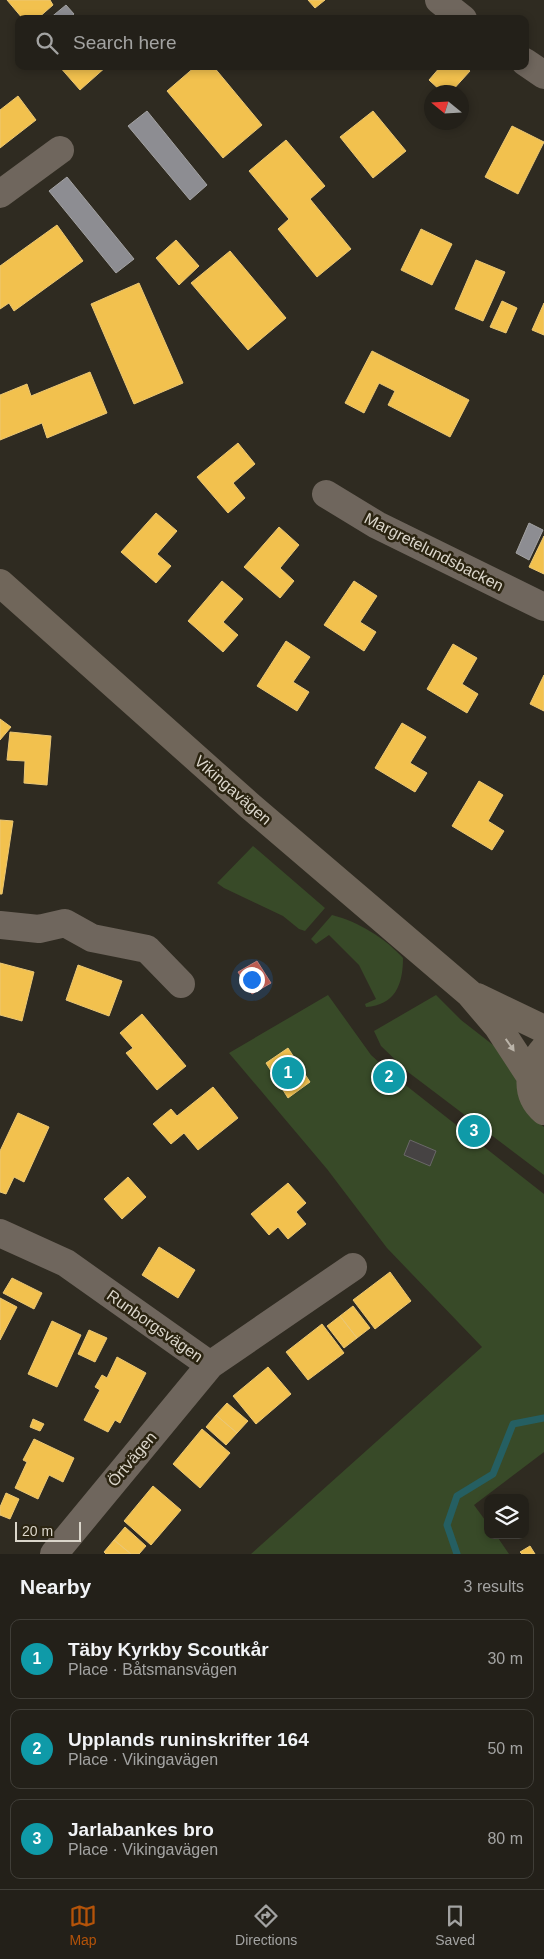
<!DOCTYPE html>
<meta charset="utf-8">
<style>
body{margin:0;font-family:Helvetica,sans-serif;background:#2b2822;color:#f1f3f6}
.controls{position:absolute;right:15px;bottom:15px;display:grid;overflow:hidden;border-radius:10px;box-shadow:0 2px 8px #0003}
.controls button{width:45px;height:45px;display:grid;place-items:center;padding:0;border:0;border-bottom:1px solid #403e38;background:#232019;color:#f1f3f6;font:25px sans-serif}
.compass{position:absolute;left:424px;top:85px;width:45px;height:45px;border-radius:50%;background:#232019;box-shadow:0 2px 8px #0003;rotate:288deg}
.scale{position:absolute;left:15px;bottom:12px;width:66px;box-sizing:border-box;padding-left:5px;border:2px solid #dbd6cb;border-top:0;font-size:14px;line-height:18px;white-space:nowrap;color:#dbd6cb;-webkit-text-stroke:4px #2b2411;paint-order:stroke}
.you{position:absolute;left:251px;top:979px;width:18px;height:18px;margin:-12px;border:4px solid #fff;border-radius:50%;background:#1a73e8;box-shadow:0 0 0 8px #1a73e833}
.badge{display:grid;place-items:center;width:32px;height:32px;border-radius:50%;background:#b45309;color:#fff;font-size:16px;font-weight:700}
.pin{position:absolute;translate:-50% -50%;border:2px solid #fff;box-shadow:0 1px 5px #0006}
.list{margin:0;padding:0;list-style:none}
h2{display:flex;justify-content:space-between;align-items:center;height:65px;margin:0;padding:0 20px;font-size:21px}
h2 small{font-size:16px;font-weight:400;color:#a3a3a2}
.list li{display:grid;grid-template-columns:32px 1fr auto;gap:15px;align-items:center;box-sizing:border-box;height:80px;margin:0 10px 10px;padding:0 10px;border:1px solid #403e38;border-radius:10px}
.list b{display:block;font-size:19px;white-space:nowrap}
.list p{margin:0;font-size:16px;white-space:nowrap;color:#a3a3a2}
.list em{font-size:16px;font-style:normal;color:#a3a3a2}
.icon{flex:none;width:28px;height:28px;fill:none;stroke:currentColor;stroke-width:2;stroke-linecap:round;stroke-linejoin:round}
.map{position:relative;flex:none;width:544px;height:1554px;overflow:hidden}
.search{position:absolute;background:#232019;box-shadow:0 2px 8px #0003;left:15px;right:15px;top:15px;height:55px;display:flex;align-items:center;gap:12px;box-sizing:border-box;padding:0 18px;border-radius:10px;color:#a3a3a2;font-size:19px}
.sheet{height:335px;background:#232019}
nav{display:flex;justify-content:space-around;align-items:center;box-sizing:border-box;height:70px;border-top:1px solid #403e38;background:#232019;font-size:14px;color:#a3a3a2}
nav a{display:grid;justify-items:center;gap:2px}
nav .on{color:#b45309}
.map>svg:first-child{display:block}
.green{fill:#384a28}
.homes{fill:#f2c14e;stroke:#ebc774}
.shops{fill:#e4572e;stroke:#e17d5d}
.industry{fill:#8d8d92;stroke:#a4a3a3}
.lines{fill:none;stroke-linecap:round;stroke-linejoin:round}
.stream{stroke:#255f62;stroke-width:7}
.building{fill:#464343;stroke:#6a6868}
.minor{stroke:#6f665d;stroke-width:28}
.major{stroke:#70665a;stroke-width:28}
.oneway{fill:#bbb4a9}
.labels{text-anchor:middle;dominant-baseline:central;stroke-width:5;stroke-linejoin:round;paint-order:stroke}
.street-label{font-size:16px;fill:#dbd6cb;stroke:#2b2411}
</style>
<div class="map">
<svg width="544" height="1554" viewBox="0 0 544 1554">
<rect width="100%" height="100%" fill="#2f2b21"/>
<path class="green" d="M253 846 325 908 305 931 299 929 283 916 224 888 217 883Z
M332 915C359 922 385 938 403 958 403 985 395 1005 366 1007L365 1004 376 999 359 965 329 935 316 944 311 939Z
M328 995 371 1055 394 1076 544 1194V1452L474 1505 488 1524V1535H496L509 1554H251L482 1347 387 1248 327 1169 229 1053Z
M436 995 461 1020 497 1048 514 1067 529 1115 544 1127V1175L408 1072 381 1046 374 1031Z"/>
<path class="homes" d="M7 0H50L53 5 37 19H23Z
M308 0H325L315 8Z
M59 66H107L80 90Z
M196 66H213L262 125 223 158 167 91Z
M441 66H464L470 71 451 92H442L429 80Z
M18 96 36 120 0 148V110Z
M373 111 406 151 373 178 340 137Z
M512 126 544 142 518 194 485 177Z
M286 140 325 186 310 199 351 249 317 277 278 229 289 219 249 171Z
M57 225 83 261 14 311 9 303 0 309V266Z
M421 229 452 244 432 285 401 270Z
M176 240 199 266 179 285 156 258Z
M230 251 286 318 248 350 191 283Z
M476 260 505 272 483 321 455 309Z
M139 283 183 383 134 404 91 304Z
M502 301 517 308 506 333 490 327Z
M544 303V335L532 330Z
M372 351 469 400 450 437 388 405 395 391 379 383 364 413 345 403Z
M90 372 107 413 47 438 42 423 0 440V395L27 384 31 396Z
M238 443 255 464 233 483 245 498 228 513 197 477Z
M156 513 177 531 157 554 171 566 156 583 121 552Z
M279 527 299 545 280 568 294 581 280 598 244 567Z
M544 536V574L529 567Z
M222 581 243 599 223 622 238 635 223 652 188 621Z
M354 581 377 596 360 622 376 632 364 651 324 625Z
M286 641 310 657 293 682 309 692 297 711 257 686Z
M453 644 477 658 462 684 478 694 467 713 427 689Z
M544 675V711L530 704Z
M0 719 11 727 0 740Z
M402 723 426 737 410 763 427 773 415 792 375 768Z
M10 732 51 736 47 785 24 783 25 761 7 760Z
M479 781 503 795 488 821 504 831 492 850 452 826Z
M0 820 13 821 2 894H0Z
M0 963 34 972 22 1021 0 1015Z
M78 965 122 981 109 1016 66 1000Z
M142 1014 186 1066 157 1090 126 1053 133 1048 120 1033Z
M288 1048 310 1082 288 1098 266 1063Z
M213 1087 238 1118 198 1150 184 1133 171 1144 153 1124 171 1109 177 1116Z
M18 1113 49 1127 24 1182 14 1177 6 1194 0 1192V1151Z
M128 1177 146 1197 122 1219 104 1199Z
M288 1183 306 1203 296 1212 306 1224 288 1239 278 1227 269 1235 251 1214Z
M159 1247 195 1270 178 1298 142 1275Z
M390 1272 411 1301 375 1329 353 1300Z
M12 1278 42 1293 34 1309 3 1293Z
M0 1298 17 1307 0 1340Z
M353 1306 370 1328 357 1338 340 1316Z
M340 1316 357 1338 344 1348 327 1326Z
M52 1321 81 1335 57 1387 28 1374Z
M322 1324 344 1353 308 1380 286 1352Z
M89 1330 107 1338 95 1362 78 1354Z
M117 1357 146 1373 120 1423 115 1420 108 1432 84 1420 100 1390 95 1387 102 1375 107 1378Z
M268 1367 291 1394 256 1424 233 1396Z
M227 1403 248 1421 237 1433 216 1415Z
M216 1415 237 1433 226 1445 206 1427Z
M33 1419 44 1424 40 1431 30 1427Z
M202 1429 230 1453 200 1488 173 1464Z
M34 1439 74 1458 63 1482 49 1475 38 1499 15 1488 27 1462 23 1460Z
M153 1486 181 1510 151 1545 124 1521Z
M6 1493 19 1499 10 1519 0 1515V1507Z
M125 1527 146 1546 139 1554H131L114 1540Z
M114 1540 131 1554H106L104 1552Z
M530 1546 535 1554H522L520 1552Z"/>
<path class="shops" d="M257 961 271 983 252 994 238 972Z"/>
<path class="industry" d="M66 5 74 14 68 19H49Z
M147 111 207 185 190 200 128 126Z
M67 177 134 259 116 273 49 191Z
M529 523 543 530 529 560 516 553Z"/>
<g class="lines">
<path class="stream" d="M457 1554 447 1525 457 1496 493 1474 513 1424 544 1418"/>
</g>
<path class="building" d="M410 1140 436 1151 430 1166 404 1155Z"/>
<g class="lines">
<path class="minor" d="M439 0 463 19
M525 62 544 75
M0 194 60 150
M326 494 377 525 544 607
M0 925 39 929 65 923 92 938 147 949 181 984
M0 1233 66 1263 210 1365
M54 1554 210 1365 353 1267"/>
<path class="major" d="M0 583 250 806 469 993 498 1027 530 1076
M477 997 544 1029
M544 1049C528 1067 524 1094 544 1111"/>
</g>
<defs><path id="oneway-solid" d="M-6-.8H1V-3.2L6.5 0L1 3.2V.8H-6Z" transform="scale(1.25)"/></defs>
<use class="oneway" href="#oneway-solid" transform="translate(510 1045) rotate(55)"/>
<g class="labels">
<g class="street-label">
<text transform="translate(434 552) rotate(27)">Margretelundsbacken</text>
<text transform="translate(233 790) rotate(41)">Vikingavägen</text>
<text transform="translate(155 1326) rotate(35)">Runborgsvägen</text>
<text transform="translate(132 1459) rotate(-50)">Örtvägen</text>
</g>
</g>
</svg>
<div class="controls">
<button><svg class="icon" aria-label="layers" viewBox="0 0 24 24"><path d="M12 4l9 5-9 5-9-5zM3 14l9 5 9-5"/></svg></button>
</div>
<svg class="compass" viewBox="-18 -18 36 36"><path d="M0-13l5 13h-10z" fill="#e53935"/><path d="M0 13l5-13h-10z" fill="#a3a3a2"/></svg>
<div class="scale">20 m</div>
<div class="you"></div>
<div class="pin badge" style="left:288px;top:1073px;background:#0f9aa8">1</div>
<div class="pin badge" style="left:389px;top:1077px;background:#0f9aa8">2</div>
<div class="pin badge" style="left:474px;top:1131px;background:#0f9aa8">3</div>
<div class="search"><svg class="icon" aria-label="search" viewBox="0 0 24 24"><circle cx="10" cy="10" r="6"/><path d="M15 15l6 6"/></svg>Search here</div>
</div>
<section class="sheet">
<h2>Nearby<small>3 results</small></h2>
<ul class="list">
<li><span class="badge" style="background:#0f9aa8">1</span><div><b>Täby Kyrkby Scoutkår</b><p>Place · Båtsmansvägen</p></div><em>30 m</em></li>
<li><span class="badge" style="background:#0f9aa8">2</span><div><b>Upplands runinskrifter 164</b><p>Place · Vikingavägen</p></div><em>50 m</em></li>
<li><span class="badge" style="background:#0f9aa8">3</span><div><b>Jarlabankes bro</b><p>Place · Vikingavägen</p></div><em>80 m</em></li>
</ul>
</section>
<nav>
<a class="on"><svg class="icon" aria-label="map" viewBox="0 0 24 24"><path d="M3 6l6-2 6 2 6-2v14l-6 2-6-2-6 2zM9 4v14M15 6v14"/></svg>Map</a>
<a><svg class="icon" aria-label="directions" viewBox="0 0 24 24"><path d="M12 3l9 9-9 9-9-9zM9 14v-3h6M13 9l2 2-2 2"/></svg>Directions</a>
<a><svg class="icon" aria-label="saved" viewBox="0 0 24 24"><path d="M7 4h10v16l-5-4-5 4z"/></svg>Saved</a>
</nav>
